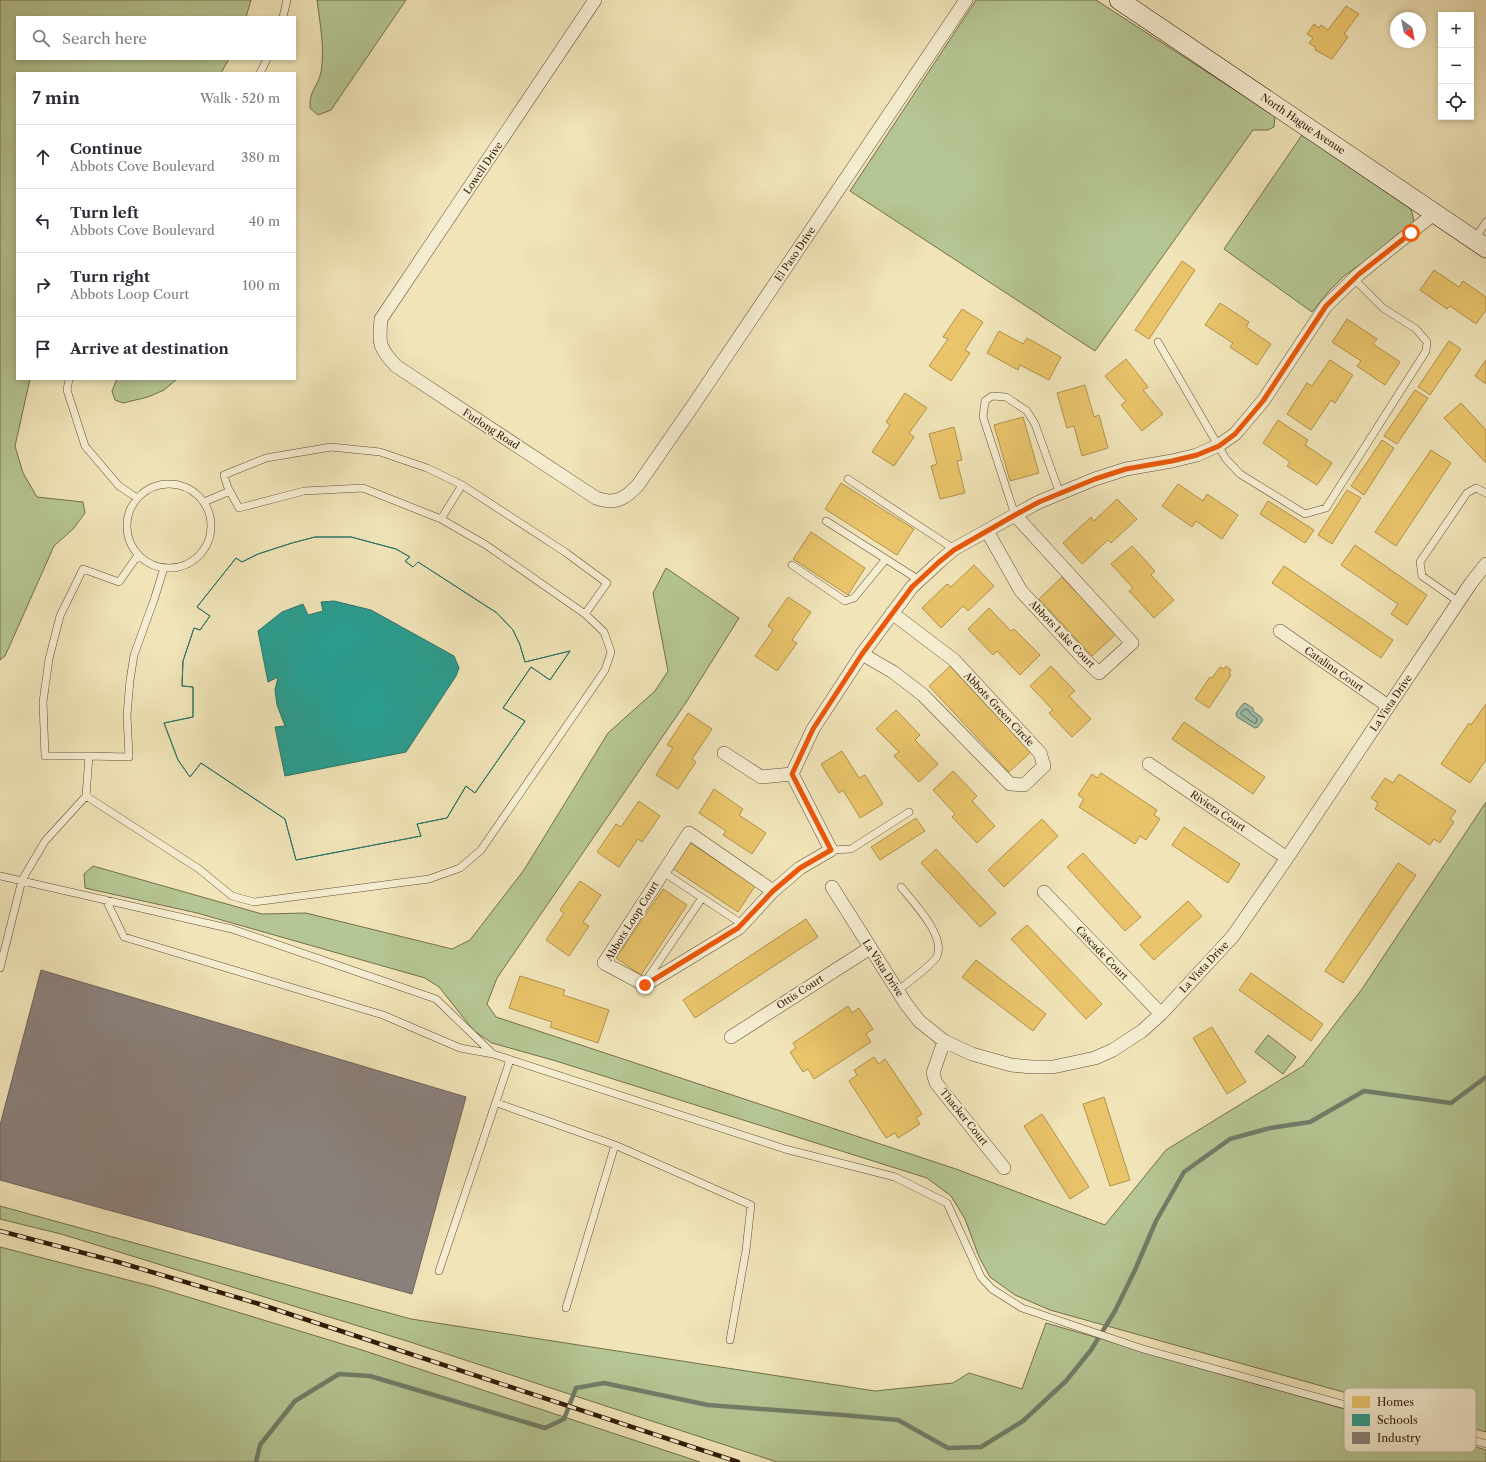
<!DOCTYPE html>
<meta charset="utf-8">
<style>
body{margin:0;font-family:"Libre Caslon Text",serif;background:#f2f2f3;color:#2b2b33}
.controls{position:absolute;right:12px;top:12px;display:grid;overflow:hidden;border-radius:0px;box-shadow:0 2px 6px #0003}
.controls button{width:36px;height:36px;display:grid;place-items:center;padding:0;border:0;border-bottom:1px solid #e1e1e2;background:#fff;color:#2b2b33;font:20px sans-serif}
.compass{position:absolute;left:1390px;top:12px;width:36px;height:36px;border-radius:50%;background:#fff;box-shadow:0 2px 6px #0003;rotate:148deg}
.stop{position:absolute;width:12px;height:12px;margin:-9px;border:3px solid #ea580c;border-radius:50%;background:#fff}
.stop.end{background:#ea580c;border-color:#fff;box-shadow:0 1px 4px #0008}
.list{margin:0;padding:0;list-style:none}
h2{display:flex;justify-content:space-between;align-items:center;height:52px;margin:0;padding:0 16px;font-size:17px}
h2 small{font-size:13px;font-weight:400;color:#7c7c81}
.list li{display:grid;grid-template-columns:26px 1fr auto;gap:12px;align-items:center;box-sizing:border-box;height:64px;padding:0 16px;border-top:1px solid #e1e1e2}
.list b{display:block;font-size:15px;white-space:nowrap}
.list p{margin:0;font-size:13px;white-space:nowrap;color:#7c7c81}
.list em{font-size:13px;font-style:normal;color:#7c7c81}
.icon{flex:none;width:22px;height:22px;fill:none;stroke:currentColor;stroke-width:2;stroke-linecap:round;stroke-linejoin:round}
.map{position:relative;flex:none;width:1486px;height:1462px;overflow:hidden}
.search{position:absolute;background:#fff;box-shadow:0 2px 6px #0003;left:16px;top:16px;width:280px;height:44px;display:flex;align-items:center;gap:10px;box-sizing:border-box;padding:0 14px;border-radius:0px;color:#7c7c81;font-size:15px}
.panel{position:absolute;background:#fff;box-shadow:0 2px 6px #0003;left:16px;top:72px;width:280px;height:308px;border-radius:0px}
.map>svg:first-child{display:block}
.green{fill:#b5c593;stroke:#746f4c}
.water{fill:#9bbfaa;stroke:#717d68}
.homes{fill:#e9c46a;stroke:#b2914c}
.schools{fill:#2a9d8f;stroke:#2d7566;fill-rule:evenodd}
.industry{fill:#8a817c;stroke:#706258}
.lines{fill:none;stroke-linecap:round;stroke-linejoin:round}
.shore{stroke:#676c58;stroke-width:1}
.stream{stroke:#717d68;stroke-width:4.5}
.lane-casing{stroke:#624c32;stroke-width:8}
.street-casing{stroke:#624c32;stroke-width:14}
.secondary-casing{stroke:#331905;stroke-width:20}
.lane{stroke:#f5edd1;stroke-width:7}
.street{stroke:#f5edd1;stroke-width:13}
.secondary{stroke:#f5edd1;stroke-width:19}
.rail-casing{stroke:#331905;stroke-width:4.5}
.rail{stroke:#f5edd1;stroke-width:3;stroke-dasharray:9;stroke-linecap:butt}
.route{stroke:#ea580c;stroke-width:5}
.labels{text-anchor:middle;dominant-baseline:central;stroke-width:4;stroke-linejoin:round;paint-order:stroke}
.street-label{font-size:10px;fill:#331905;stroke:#f5edd1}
.key{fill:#f5edd1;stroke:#bbad94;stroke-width:1}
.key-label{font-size:11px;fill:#331905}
</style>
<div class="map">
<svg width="1486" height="1462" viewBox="0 0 1486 1462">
<rect width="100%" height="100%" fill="#f0e4b8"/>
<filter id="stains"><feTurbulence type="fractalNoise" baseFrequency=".005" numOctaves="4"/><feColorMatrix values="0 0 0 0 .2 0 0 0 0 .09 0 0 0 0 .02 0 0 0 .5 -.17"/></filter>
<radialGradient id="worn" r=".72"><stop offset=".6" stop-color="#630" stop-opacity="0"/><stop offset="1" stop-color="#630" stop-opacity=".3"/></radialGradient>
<path class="green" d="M0 0H251L246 17H17V59H229L221 73H17V379H30L15 446 23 473 37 497 83 502 85 513 73 529 54 546 5 656 0 660Z
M317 0H406L331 110 318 115 310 108C309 90 318 87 321 72 325 49 320 24 317 0Z
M976 0H1096L1275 116 1274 127 1268 130H1253L1095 351 850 191Z
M1302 135 1411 209 1413 216 1414 224 1409 230 1344 276 1330 290 1312 312 1224 249Z
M117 379H177L164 390 148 397 123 403 115 400 112 391Z
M666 568 739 618 687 701 497 978 487 1004 496 1017 956 1169 1105 1225 1166 1150 1303 1066 1362 989 1486 802V1432L1050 1310 1015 1295 990 1277 979 1257 965 1219 951 1196 927 1178 556 1061 492 1043 474 1031 439 987 425 978 197 913 85 888 84 874 93 866 262 914 306 913 452 949 470 940 524 870 608 733 655 691 668 671 653 593Z
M1268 1035 1296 1057 1283 1074 1255 1052Z
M0 1206 411 1319 875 1391 953 1383 969 1373 1022 1389 1046 1323 1486 1450V1462H777L410 1342 61 1234 0 1219Z
M0 1247 155 1287 362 1350 700 1462H0Z"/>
<path class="water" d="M1245 703 1253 708V711L1261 717 1263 720 1258 727 1255 728 1237 717 1236 713 1243 704Z"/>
<path class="homes" d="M1346 6 1359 14 1344 34 1348 37 1332 59 1315 50 1316 48 1309 43 1313 38 1307 34 1314 24 1319 28 1321 25 1328 30Z
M1182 261 1195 270 1149 339 1135 330Z
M1434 270 1459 287 1463 281 1486 297V310L1476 324 1450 306 1447 309 1420 290Z
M1220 303 1249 322 1246 327 1271 344 1257 365 1230 347 1233 343 1205 325Z
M962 309 983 322 965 350 970 353 951 381 929 366 948 339 943 337Z
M1347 319 1377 339 1373 344 1400 362 1385 385 1357 366 1361 361 1332 342Z
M999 331 1023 344 1027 338 1061 357 1049 380 1020 365 1018 370 987 353Z
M1449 341 1461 349 1430 395 1418 387Z
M1126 359 1148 387 1143 390 1163 414 1142 431 1121 405 1126 401 1105 376Z
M1330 360 1353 375 1335 403 1331 400 1311 430 1287 414 1307 383 1312 386Z
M1486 360V384L1475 376Z
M1085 385 1094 417 1099 415 1108 448 1082 456 1074 426 1067 428 1057 393Z
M1415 390 1428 398 1397 444 1384 436Z
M905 393 927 408 909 433 914 437 894 466 872 452 890 425 886 422Z
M1461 403 1486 430V463L1444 418Z
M1023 417 1039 473 1010 481 994 425Z
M1278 420 1308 440 1305 445 1332 463 1317 485 1287 466 1290 462 1263 443Z
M954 427 962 460 957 461 965 493 940 499 931 466 937 464 929 434Z
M1382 440 1394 448 1364 495 1351 486Z
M1431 450 1451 463 1396 546 1375 532Z
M841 483 914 529 897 555 825 509Z
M1178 484 1203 501 1207 494 1238 515 1222 539 1196 521 1192 527 1162 506Z
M1347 490 1361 498 1332 544 1318 535Z
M1117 499 1137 519 1111 543 1108 540 1082 564 1063 543 1091 517 1094 521Z
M1268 501 1314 530 1305 543 1260 514Z
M811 532 865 568 848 595 793 559Z
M1355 545 1427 595 1407 625 1391 614 1398 604 1341 565Z
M1132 546 1155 571 1151 575 1174 600 1154 618 1129 591 1133 588 1111 564Z
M974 565 994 586 968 611 963 606 941 628 922 608 947 584 951 587Z
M1284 566 1393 640 1381 658 1272 583Z
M1062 577 1116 634 1092 656 1039 599Z
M788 597 811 612 792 640 797 643 777 671 755 656 773 630 768 626Z
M989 608 1011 631 1014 629 1040 655 1020 675 997 651 993 655 968 629Z
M950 666 1031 752 1009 772 929 686Z
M1051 666 1075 691 1069 696 1091 719 1072 737 1049 713 1053 710 1030 686Z
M1226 666 1231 670 1229 673 1231 675 1209 708 1195 699 1210 677 1212 678 1220 667 1224 669Z
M1486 704V760L1470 783 1441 764 1469 723 1471 725Z
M896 710 920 735 915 740 938 764 919 782 894 756 899 752 876 729Z
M688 713 712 729 692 759 696 762 678 789 656 775 673 748 667 745Z
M1184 722 1265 777 1253 794 1172 739Z
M842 751 859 778 865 775 883 804 860 818 843 790 839 793 821 764Z
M953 771 977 796 972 801 995 826 977 843 952 817 955 814 933 790Z
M1101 773 1157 810 1154 815 1160 819 1146 840 1140 836 1135 844 1079 807 1084 799 1078 795 1092 774 1097 778Z
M1399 774 1456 811 1450 819 1454 822 1440 843 1434 839 1430 845 1375 809 1378 803 1371 798 1385 778 1393 783Z
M714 789 743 809 739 815 766 833 752 854 723 835 726 831 699 813Z
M639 801 660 816 642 842 638 839 619 867 597 852 616 824 621 827Z
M916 818 925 831 880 860 871 847Z
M1042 819 1058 836 1004 887 988 870Z
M1184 827 1240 864 1228 883 1172 845Z
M689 842 755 886 738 912 672 868Z
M936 849 996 913 980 927 921 863Z
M1083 853 1141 917 1125 931 1067 867Z
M1398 863 1416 875 1343 983 1325 971Z
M580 881 601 895 583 922 589 926 569 956 546 940 564 913 560 910Z
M663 889 687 905 641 975 616 958Z
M1188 901 1202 916 1154 960 1140 945Z
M806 919 818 937 695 1018 683 1000Z
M1027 925 1102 1004 1086 1019 1011 939Z
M976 960 1046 1014 1033 1031 962 977Z
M1251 973 1323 1024 1311 1041 1239 990Z
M520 976 565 990 563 995 609 1010 598 1043 550 1027 552 1022 509 1008Z
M848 1006 852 1013 859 1008 873 1029 866 1034 871 1042 814 1079 808 1069 803 1072 790 1052 796 1048 793 1043Z
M1212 1027 1246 1082 1227 1094 1193 1038Z
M874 1057 879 1064 885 1059 922 1114 916 1118 920 1124 898 1138 895 1133 886 1138 849 1081 857 1075 854 1070Z
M1104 1097 1130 1180 1110 1186 1083 1104Z
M1042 1114 1089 1187 1070 1199 1024 1126Z"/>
<path class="schools" d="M315 537H351L396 549 410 557 405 561 413 567 418 562 497 613 513 630 520 645 525 662 570 651 550 680 531 667 503 708 525 721 475 793 466 786 447 818 417 824 421 836 296 860 285 819 201 763 190 777 178 760 164 723 193 717V687L182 686 183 661 194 628 200 630 210 616 197 607 236 558 242 562 258 554 292 543ZM334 601 371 610 454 656 459 668 456 676 406 752 285 776 275 727 285 726 277 705 275 690 278 677 268 682 258 631 282 612 303 604 308 615 323 611 321 602Z
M315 537H351L396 549 410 557 405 561 413 567 418 562 497 613 513 630 520 645 525 662 570 651 550 680 531 667 503 708 525 721 475 793 466 786 447 818 417 824 421 836 296 860 285 819 201 763 190 777 178 760 164 723 193 717V687L182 686 183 661 194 628 200 630 210 616 197 607 236 558 242 562 258 554 292 543Z"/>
<path class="industry" d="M41 970 466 1097 412 1294 0 1180V1125Z"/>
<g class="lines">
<path class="shore" d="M1245 709 1248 710 1251 714 1257 719 1256 723H1254L1242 715 1241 713Z"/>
<path class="stream" d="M256 1462 260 1445 295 1401 339 1374 370 1376 545 1428 564 1419 576 1388 604 1383 708 1405 843 1415 898 1420 948 1448 981 1447 1023 1421 1066 1381 1091 1350 1115 1311 1135 1270 1156 1221 1184 1172 1230 1139 1270 1128 1310 1122 1364 1091 1451 1103 1486 1077"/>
<g class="lane-casing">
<path id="lane" d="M283 17 287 0
M260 73 267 59
M1475 239 1486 222
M1158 342 1226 459 1240 474 1305 514 1326 508 1426 351 1427 342 1416 329 1383 308 1354 279
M69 379 67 390 85 446 119 486 137 498
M848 479 954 549
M127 526a42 42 0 1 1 84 0a42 42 0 1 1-84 0Z
M204 502 230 491
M1015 515 983 417 985 401 992 396 1006 397 1027 411 1035 424 1060 494
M441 519 462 485
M826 521 919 580
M792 565 845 601 854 598 886 559
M1459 602 1422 576 1420 562 1467 493 1476 488 1486 493
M89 756H45L43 702 49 659 60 616 83 569 119 582 138 555
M86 796 199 869 232 896 254 902 429 879 460 868 481 850 605 670 611 652 604 632 585 614 486 545 441 519 363 488 304 491 239 508 228 488 224 475 266 458 331 447 380 452 427 468 462 485 565 552 607 583 585 614
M831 850 851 849 909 812
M663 872 742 924
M0 876 232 929 436 999 493 1054 785 1149 895 1177 947 1203 981 1277 992 1289 1022 1308 1143 1349 1486 1444
M106 900 124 937 383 1015 460 1048 493 1054
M0 968 22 880 45 841 86 796 89 756 129 757 127 715 130 680 134 655 154 600 164 568
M645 982 702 898
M897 991C905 985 934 963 937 956 946 936 913 902 901 887
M497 1103 615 1145 751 1205 746 1250 730 1340
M439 1271 510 1060
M566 1308 615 1145"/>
</g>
<g class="street-casing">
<path id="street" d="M595 0 381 319C379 343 378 347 396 366L596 498C615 505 625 499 638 485L692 407 966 0
M987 531 1021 591 1084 659 1099 673 1132 643 1015 515
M1280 631 1388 706
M862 654 893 672 923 695 1010 784 1024 785 1044 766 1040 753 954 660 892 613
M724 753 761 777 792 774
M1149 764 1287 858
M792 774 813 729 862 654 912 587 939 562 954 549 1015 515 1039 502 1095 479 1126 469 1172 461 1197 455 1219 445 1235 434 1263 401 1326 306 1359 274 1435 213
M832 887 906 1004 919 1021 944 1041 972 1054 1011 1065 1032 1067H1053L1095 1058 1113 1050 1142 1031 1161 1014 1233 936 1287 858 1471 583 1486 564
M773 891 689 833 604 963 645 985 739 928 773 891 800 868 831 850 792 774
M1044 892 1161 1014
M731 1037 870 948
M944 1041 933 1073 936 1083 1004 1168"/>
</g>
<g class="secondary-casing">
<path id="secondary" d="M1119 0 1486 248"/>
</g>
<use href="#lane" class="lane"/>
<use href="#street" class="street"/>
<use href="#secondary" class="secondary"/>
<g class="rail-casing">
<path id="rail" d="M0 1231 118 1262 256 1303 738 1462"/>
</g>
<use href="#rail" class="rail"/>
</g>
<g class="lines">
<path class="route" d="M645 985 738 928 773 891 800 868 831 850 792 774 813 729 862 654 912 587 939 562 954 550 1015 515 1039 502 1095 479 1126 469 1172 461 1197 455 1219 446 1235 434 1263 401 1326 306 1359 274 1411 233"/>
</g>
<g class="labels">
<g class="street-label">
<text transform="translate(1303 124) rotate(34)">North Hague Avenue</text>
<text transform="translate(483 168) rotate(-56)">Lowell Drive</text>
<text transform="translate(795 254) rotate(-56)">El Paso Drive</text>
<text transform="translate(491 429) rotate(33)">Furlong Road</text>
<text transform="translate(1062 634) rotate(46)">Abbots Lake Court</text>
<text transform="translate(1334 669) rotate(35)">Catalina Court</text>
<text transform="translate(1391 703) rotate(-56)">La Vista Drive</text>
<text transform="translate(999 709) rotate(47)">Abbots Green Circle</text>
<text transform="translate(1218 811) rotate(34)">Riviera Court</text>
<text transform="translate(632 921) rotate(-58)">Abbots Loop Court</text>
<text transform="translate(1102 953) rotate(46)">Cascade Court</text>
<text transform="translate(1204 967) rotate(-47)">La Vista Drive</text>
<text transform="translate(883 968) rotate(57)">La Vista Drive</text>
<text transform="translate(800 992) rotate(-33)">Ottis Court</text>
<text transform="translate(964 1117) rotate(51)">Thacker Court</text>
</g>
</g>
<rect x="1344" y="1388" width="132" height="64" rx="6" class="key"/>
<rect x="1352" y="1396" width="18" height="12" fill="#e9c46a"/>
<rect x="1352" y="1414" width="18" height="12" fill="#2a9d8f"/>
<rect x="1352" y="1432" width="18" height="12" fill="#8a817c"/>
<g class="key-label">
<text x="1377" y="1406">Homes</text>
<text x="1377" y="1424">Schools</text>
<text x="1377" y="1442">Industry</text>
</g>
<rect width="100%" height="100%" filter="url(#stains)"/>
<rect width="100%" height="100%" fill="url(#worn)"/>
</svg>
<div class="controls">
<button>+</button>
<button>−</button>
<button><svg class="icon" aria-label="locate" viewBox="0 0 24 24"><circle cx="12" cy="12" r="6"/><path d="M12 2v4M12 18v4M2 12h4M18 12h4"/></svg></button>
</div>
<svg class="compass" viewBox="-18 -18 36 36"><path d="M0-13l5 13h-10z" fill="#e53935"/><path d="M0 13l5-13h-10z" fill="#7c7c81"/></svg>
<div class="stop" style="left:1411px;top:233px"></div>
<div class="stop end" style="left:645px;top:985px"></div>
<div class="search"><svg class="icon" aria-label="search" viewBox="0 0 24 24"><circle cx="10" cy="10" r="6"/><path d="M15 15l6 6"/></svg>Search here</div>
<section class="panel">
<h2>7 min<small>Walk · 520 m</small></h2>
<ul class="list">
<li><svg class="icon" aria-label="ahead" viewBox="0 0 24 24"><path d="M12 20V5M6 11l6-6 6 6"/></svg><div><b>Continue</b><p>Abbots Cove Boulevard</p></div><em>380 m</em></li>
<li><svg class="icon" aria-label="left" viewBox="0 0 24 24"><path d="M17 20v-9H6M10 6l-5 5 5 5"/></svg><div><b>Turn left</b><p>Abbots Cove Boulevard</p></div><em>40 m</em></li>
<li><svg class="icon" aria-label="right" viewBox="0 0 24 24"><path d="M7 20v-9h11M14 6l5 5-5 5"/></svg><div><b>Turn right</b><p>Abbots Loop Court</p></div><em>100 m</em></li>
<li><svg class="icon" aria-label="arrive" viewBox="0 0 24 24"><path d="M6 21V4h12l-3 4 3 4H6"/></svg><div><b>Arrive at destination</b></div></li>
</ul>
</section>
</div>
